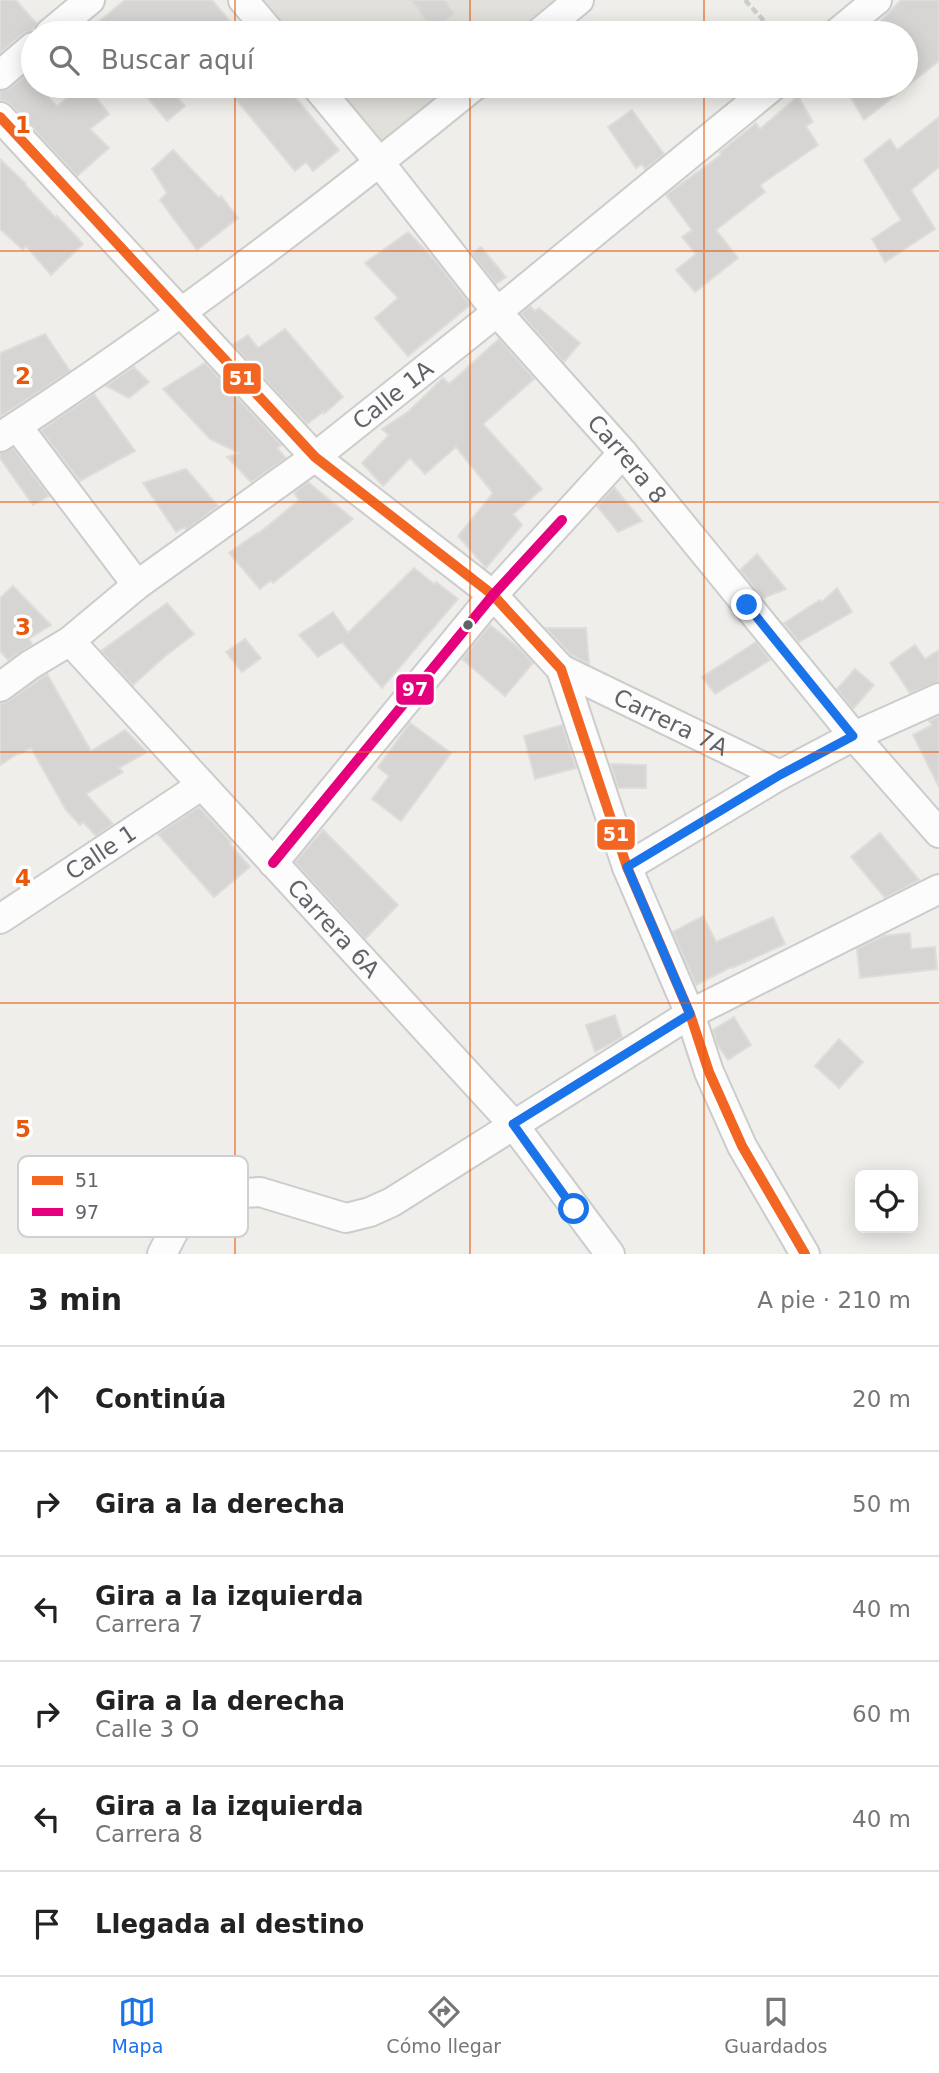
<!DOCTYPE html>
<html lang="es">
<meta charset="utf-8">
<style>
body{margin:0;font-family:"DejaVu Sans",sans-serif;background:#f2f2f2;color:#222}
.controls{position:absolute;right:21px;bottom:21px;display:grid;overflow:hidden;border-radius:10px;box-shadow:0 4px 18px #0003}
.controls button{width:63px;height:63px;display:grid;place-items:center;padding:0;border:0;border-bottom:2px solid #e0e0e0;background:#fff;color:#222;font:35px sans-serif}
.stop{position:absolute;width:21px;height:21px;margin:-16px;border:5px solid #1a73e8;border-radius:50%;background:#fff}
.stop.end{background:#1a73e8;border-color:#fff;box-shadow:0 2px 7px #0008}
.list{margin:0;padding:0;list-style:none}
h2{display:flex;justify-content:space-between;align-items:center;height:91px;margin:0;padding:0 28px;font-size:30px}
h2 small{font-size:23px;font-weight:400;color:#767676}
.list li{display:grid;grid-template-columns:46px 1fr auto;gap:21px;align-items:center;box-sizing:border-box;height:105px;padding:0 28px;border-top:2px solid #e0e0e0}
.list b{display:block;font-size:26px;white-space:nowrap}
.list p{margin:0;font-size:23px;white-space:nowrap;color:#767676}
.list em{font-size:23px;font-style:normal;color:#767676}
.icon{flex:none;width:38px;height:38px;fill:none;stroke:currentColor;stroke-width:2;stroke-linecap:round;stroke-linejoin:round}
.map{position:relative;flex:none;width:939px;height:1254px;overflow:hidden}
.search{position:absolute;background:#fff;box-shadow:0 4px 18px #0003;left:21px;right:21px;top:21px;height:77px;display:flex;align-items:center;gap:18px;box-sizing:border-box;padding:0 24px;border-radius:38px;color:#767676;font-size:26px}
.sheet{height:721px;background:#fff}
nav{display:flex;justify-content:space-around;align-items:center;box-sizing:border-box;height:98px;border-top:2px solid #e0e0e0;background:#fff;font-size:19px;color:#767676}
nav a{display:grid;justify-items:center;gap:4px}
nav .on{color:#1a73e8}
.map>svg:first-child{display:block}
.education{fill:#e2e0da}
.building{fill:#d6d5d3;stroke:#deddd9;stroke-width:2}
.lines{fill:none;stroke-linecap:round;stroke-linejoin:round}
.minor-casing{stroke:#cbcccc;stroke-width:32}
.path{stroke:#cacfcc;stroke-width:4.5;stroke-dasharray:7 3.5;stroke-linecap:butt}
.minor{stroke:#fdfcfc;stroke-width:28}
.bus-1-casing{stroke:#fff;stroke-width:16}
.bus-2-casing{stroke:#fff;stroke-width:16}
.bus-1{stroke:#f26522;stroke-width:10}
.bus-2{stroke:#e5007d;stroke-width:10}
.route{stroke:#1a73e8;stroke-width:9}
.grid{fill:none;stroke:#e8590c;stroke-width:2;stroke-opacity:0.55}
.bus-dot{fill:#5f6368;stroke:#fff;stroke-width:2.5}
.labels{text-anchor:middle;dominant-baseline:central;stroke-width:7;stroke-linejoin:round;paint-order:stroke}
.street-label{font-size:23px;fill:#5f6368;stroke:#fff}
.key{fill:#fff;stroke:#cfd0d2;stroke-width:2}
.key-label{font-size:19px;fill:#5f6368}
.grid-label{font-size:23px;text-anchor:middle;font-weight:bold;fill:#e8590c;stroke:#fff;stroke-width:7;stroke-linejoin:round;paint-order:stroke}
.line-badge{stroke:#fff;stroke-width:2.5}
.badge-label{font-size:19px;text-anchor:middle;font-weight:bold;fill:#fff}
</style>
<div class="map">
<svg width="939" height="1254" viewBox="0 0 939 1254">
<rect width="100%" height="100%" fill="#efeeea"/>
<path class="education" d="M243 0H555L519 33H271Z
M316 86H463L380 163Z"/>
<path class="building" d="M0 0H16L37 24 31 31 22 34 0 53Z
M125 0H212L240 33H85Z
M411 0H445L455 14 433 31Z
M901 0H939V61L864 120 844 86H906V33H869Z
M26 75 33 82V86H37L57 106 82 86H87L109 114 90 129 109 148 77 176 12 106 6 101H0V91L10 88Z
M138 86H168L185 106 167 121Z
M225 86H257L262 92 270 86H286L339 150 313 171 306 162 295 171Z
M798 96 813 122 806 126 818 145 760 185 765 192 716 230 738 258 695 292 676 270 696 254 682 237 692 230 666 195 721 155 720 152 756 123 760 129Z
M632 110 664 154 645 169 642 164 636 168 608 127Z
M939 117V167L911 190 935 229 885 262 872 239 901 220 864 160 890 139 897 150Z
M173 150 219 198 221 196 238 218 197 250 160 200 167 193 152 169Z
M0 159 26 184 25 185 56 218 57 216 83 244 51 275 26 246 23 250 0 229Z
M408 232 433 258 470 305 408 356 375 318 398 298 365 263Z
M481 247 506 277 496 284 472 254Z
M530 306 535 311 539 308 580 343 564 362 521 314Z
M285 329 343 397 324 414 323 412 307 424 233 345 248 335 258 348Z
M45 334 70 371 0 417V353Z
M499 339 534 379 483 424 542 489 513 514 522 525 486 568 458 536 493 493 456 447 425 474 410 458 383 486 362 463 389 435 382 429 409 411 443 378 449 384Z
M205 363 281 445 277 448 286 458 251 482 227 457 239 453 210 439 163 389Z
M134 367 149 382 129 398 106 386Z
M94 394 135 451 80 481 41 430Z
M13 448 49 496 33 505 0 458V453Z
M186 469 218 506 186 530 185 527 176 532 143 483Z
M308 482 353 519 273 583 271 580 260 589 229 553 257 533 258 534 299 500 294 493Z
M614 487 642 521 618 532 597 506Z
M757 554 786 589 763 598 740 570Z
M414 568 434 584 436 582 458 599 382 688 342 642 318 657 299 635 333 612 348 633Z
M13 586 51 625 29 639 32 645 8 660 0 651V598Z
M837 588 852 612 799 642 784 623 820 600 822 602Z
M167 603 194 634 164 657 133 685 101 651Z
M490 625 519 648 533 663 505 696 462 659Z
M546 628H586L589 664 571 655Z
M245 639 261 658 242 672 226 652Z
M756 642 770 660 715 694 702 677Z
M915 645 925 659 939 650V682L910 693 890 663Z
M855 669 874 685 853 709 837 689Z
M47 674 91 751 125 730 147 752 119 768 123 772 86 794 113 824 96 836 83 822 80 825 66 810 31 748 20 754 19 753 0 765V704L10 700Z
M939 716V787L913 735 932 725 929 721Z
M410 723 451 753 401 821 372 799 389 776 378 767Z
M562 725 576 768 535 779 524 736Z
M611 764 646 765V788H618Z
M199 807 231 842 230 844 250 867 214 897 158 834Z
M323 830 398 905 365 939 295 862Z
M880 833 919 880 885 898 851 857Z
M703 916 716 942 773 917 785 944 732 968 731 967 696 985 673 932Z
M910 933 911 949 935 947 937 969 860 978 857 949 883 936Z
M615 1015 622 1037 595 1052 586 1025Z
M734 1017 751 1045 728 1060 717 1044 713 1030Z
M839 1039 863 1062 839 1088 815 1066Z"/>
<g class="lines">
<g class="minor-casing">
<g id="minor">
<path d="M243 0 271 33"/>
<path d="M50 33 90 0"/>
<path d="M539 33 579 0"/>
<path d="M837 33 877 0"/>
<path d="M0 75 33 47"/>
<path id="s1" d="M316 86 380 163 497 312 623 453 854 736 939 833"/>
<path d="M0 117 315 457 493 595 561 669 627 867 690 1014 709 1072 742 1146 805 1254"/>
<path d="M17 426 137 585"/>
<path d="M0 437C165 330 322 210 474 86"/>
<path id="s2" d="M70 641 513 1124 610 1254"/>
<path id="s3" d="M561 669 780 775"/>
<path id="s4" d="M0 687 30 665 70 641 137 585 315 457 497 312 773 86"/>
<path d="M273 863 493 595 623 453"/>
<path d="M627 867 780 775 854 736 939 698"/>
<path id="s5" d="M0 919 202 785"/>
<path d="M162 1254 176 1227 215 1195 260 1192 346 1218 370 1212 392 1202 690 1014 939 889"/>
</g>
</g>
<path class="path" d="M745 0 775 33"/>
<use href="#minor" class="minor"/>
<g class="bus-1-casing">
<path id="bus-1" d="M0 117 315 457 493 595 561 669 627 867 690 1014 709 1072 742 1146 805 1254"/>
</g>
<g class="bus-2-casing">
<path id="bus-2" d="M273 863 493 595 562 520"/>
</g>
<use href="#bus-1" class="bus-1"/>
<use href="#bus-2" class="bus-2"/>
</g>
<g class="lines">
<path class="route" d="M574 1209 513 1124 690 1014 627 867 780 775 853 736 747 605"/>
</g>
<path class="grid" d="M235 0V33M470 0V33M704 0V33M235 86V1254M470 86V1254M704 86V1254M0 251H939M0 502H939M0 752H939M0 1003H939"/>
<circle class="bus-dot" cx="468" cy="625" r="6"/>
<g class="labels">
<g class="street-label">
<text stroke="none"><textPath href="#s4" startOffset="490">Calle 1A</textPath></text>
<text stroke="none"><textPath href="#s1" startOffset="486">Carrera 8</textPath></text>
<text stroke="none"><textPath href="#s3" startOffset="122">Carrera 7A</textPath></text>
<text stroke="none"><textPath href="#s5" startOffset="121">Calle 1</textPath></text>
<text stroke="none"><textPath href="#s2" startOffset="390">Carrera 6A</textPath></text>
</g>
</g>
<rect x="18" y="1156" width="230" height="81" rx="10" class="key"/>
<rect x="32" y="1176" width="31" height="9" fill="#f26522"/>
<rect x="32" y="1208" width="31" height="8" fill="#e5007d"/>
<g class="key-label">
<text x="75" y="1187">51</text>
<text x="75" y="1219">97</text>
</g>
<g class="grid-label">
<text x="23" y="133">1</text>
<text x="23" y="384">2</text>
<text x="23" y="635">3</text>
<text x="23" y="886">4</text>
<text x="23" y="1137">5</text>
</g>
<g class="line-badge">
<rect x="222" y="362" width="40" height="33" rx="7" fill="#f26522"/>
<rect x="395" y="673" width="40" height="33" rx="7" fill="#e5007d"/>
<rect x="596" y="818" width="40" height="33" rx="7" fill="#f26522"/>
</g>
<g class="badge-label">
<text x="242" y="385">51</text>
<text x="415" y="696">97</text>
<text x="616" y="841">51</text>
</g>
</svg>
<div class="controls">
<button><svg class="icon" aria-label="locate" viewBox="0 0 24 24"><circle cx="12" cy="12" r="6"/><path d="M12 2v4M12 18v4M2 12h4M18 12h4"/></svg></button>
</div>
<div class="stop" style="left:574px;top:1209px"></div>
<div class="stop end" style="left:747px;top:605px"></div>
<div class="search"><svg class="icon" aria-label="search" viewBox="0 0 24 24"><circle cx="10" cy="10" r="6"/><path d="M15 15l6 6"/></svg>Buscar aquí</div>
</div>
<section class="sheet">
<h2>3 min<small>A pie · 210 m</small></h2>
<ul class="list">
<li><svg class="icon" aria-label="ahead" viewBox="0 0 24 24"><path d="M12 20V5M6 11l6-6 6 6"/></svg><div><b>Continúa</b></div><em>20 m</em></li>
<li><svg class="icon" aria-label="right" viewBox="0 0 24 24"><path d="M7 20v-9h11M14 6l5 5-5 5"/></svg><div><b>Gira a la derecha</b></div><em>50 m</em></li>
<li><svg class="icon" aria-label="left" viewBox="0 0 24 24"><path d="M17 20v-9H6M10 6l-5 5 5 5"/></svg><div><b>Gira a la izquierda</b><p>Carrera 7</p></div><em>40 m</em></li>
<li><svg class="icon" aria-label="right" viewBox="0 0 24 24"><path d="M7 20v-9h11M14 6l5 5-5 5"/></svg><div><b>Gira a la derecha</b><p>Calle 3 O</p></div><em>60 m</em></li>
<li><svg class="icon" aria-label="left" viewBox="0 0 24 24"><path d="M17 20v-9H6M10 6l-5 5 5 5"/></svg><div><b>Gira a la izquierda</b><p>Carrera 8</p></div><em>40 m</em></li>
<li><svg class="icon" aria-label="arrive" viewBox="0 0 24 24"><path d="M6 21V4h12l-3 4 3 4H6"/></svg><div><b>Llegada al destino</b></div></li>
</ul>
</section>
<nav>
<a class="on"><svg class="icon" aria-label="map" viewBox="0 0 24 24"><path d="M3 6l6-2 6 2 6-2v14l-6 2-6-2-6 2zM9 4v14M15 6v14"/></svg>Mapa</a>
<a><svg class="icon" aria-label="directions" viewBox="0 0 24 24"><path d="M12 3l9 9-9 9-9-9zM9 14v-3h6M13 9l2 2-2 2"/></svg>Cómo llegar</a>
<a><svg class="icon" aria-label="saved" viewBox="0 0 24 24"><path d="M7 4h10v16l-5-4-5 4z"/></svg>Guardados</a>
</nav>
